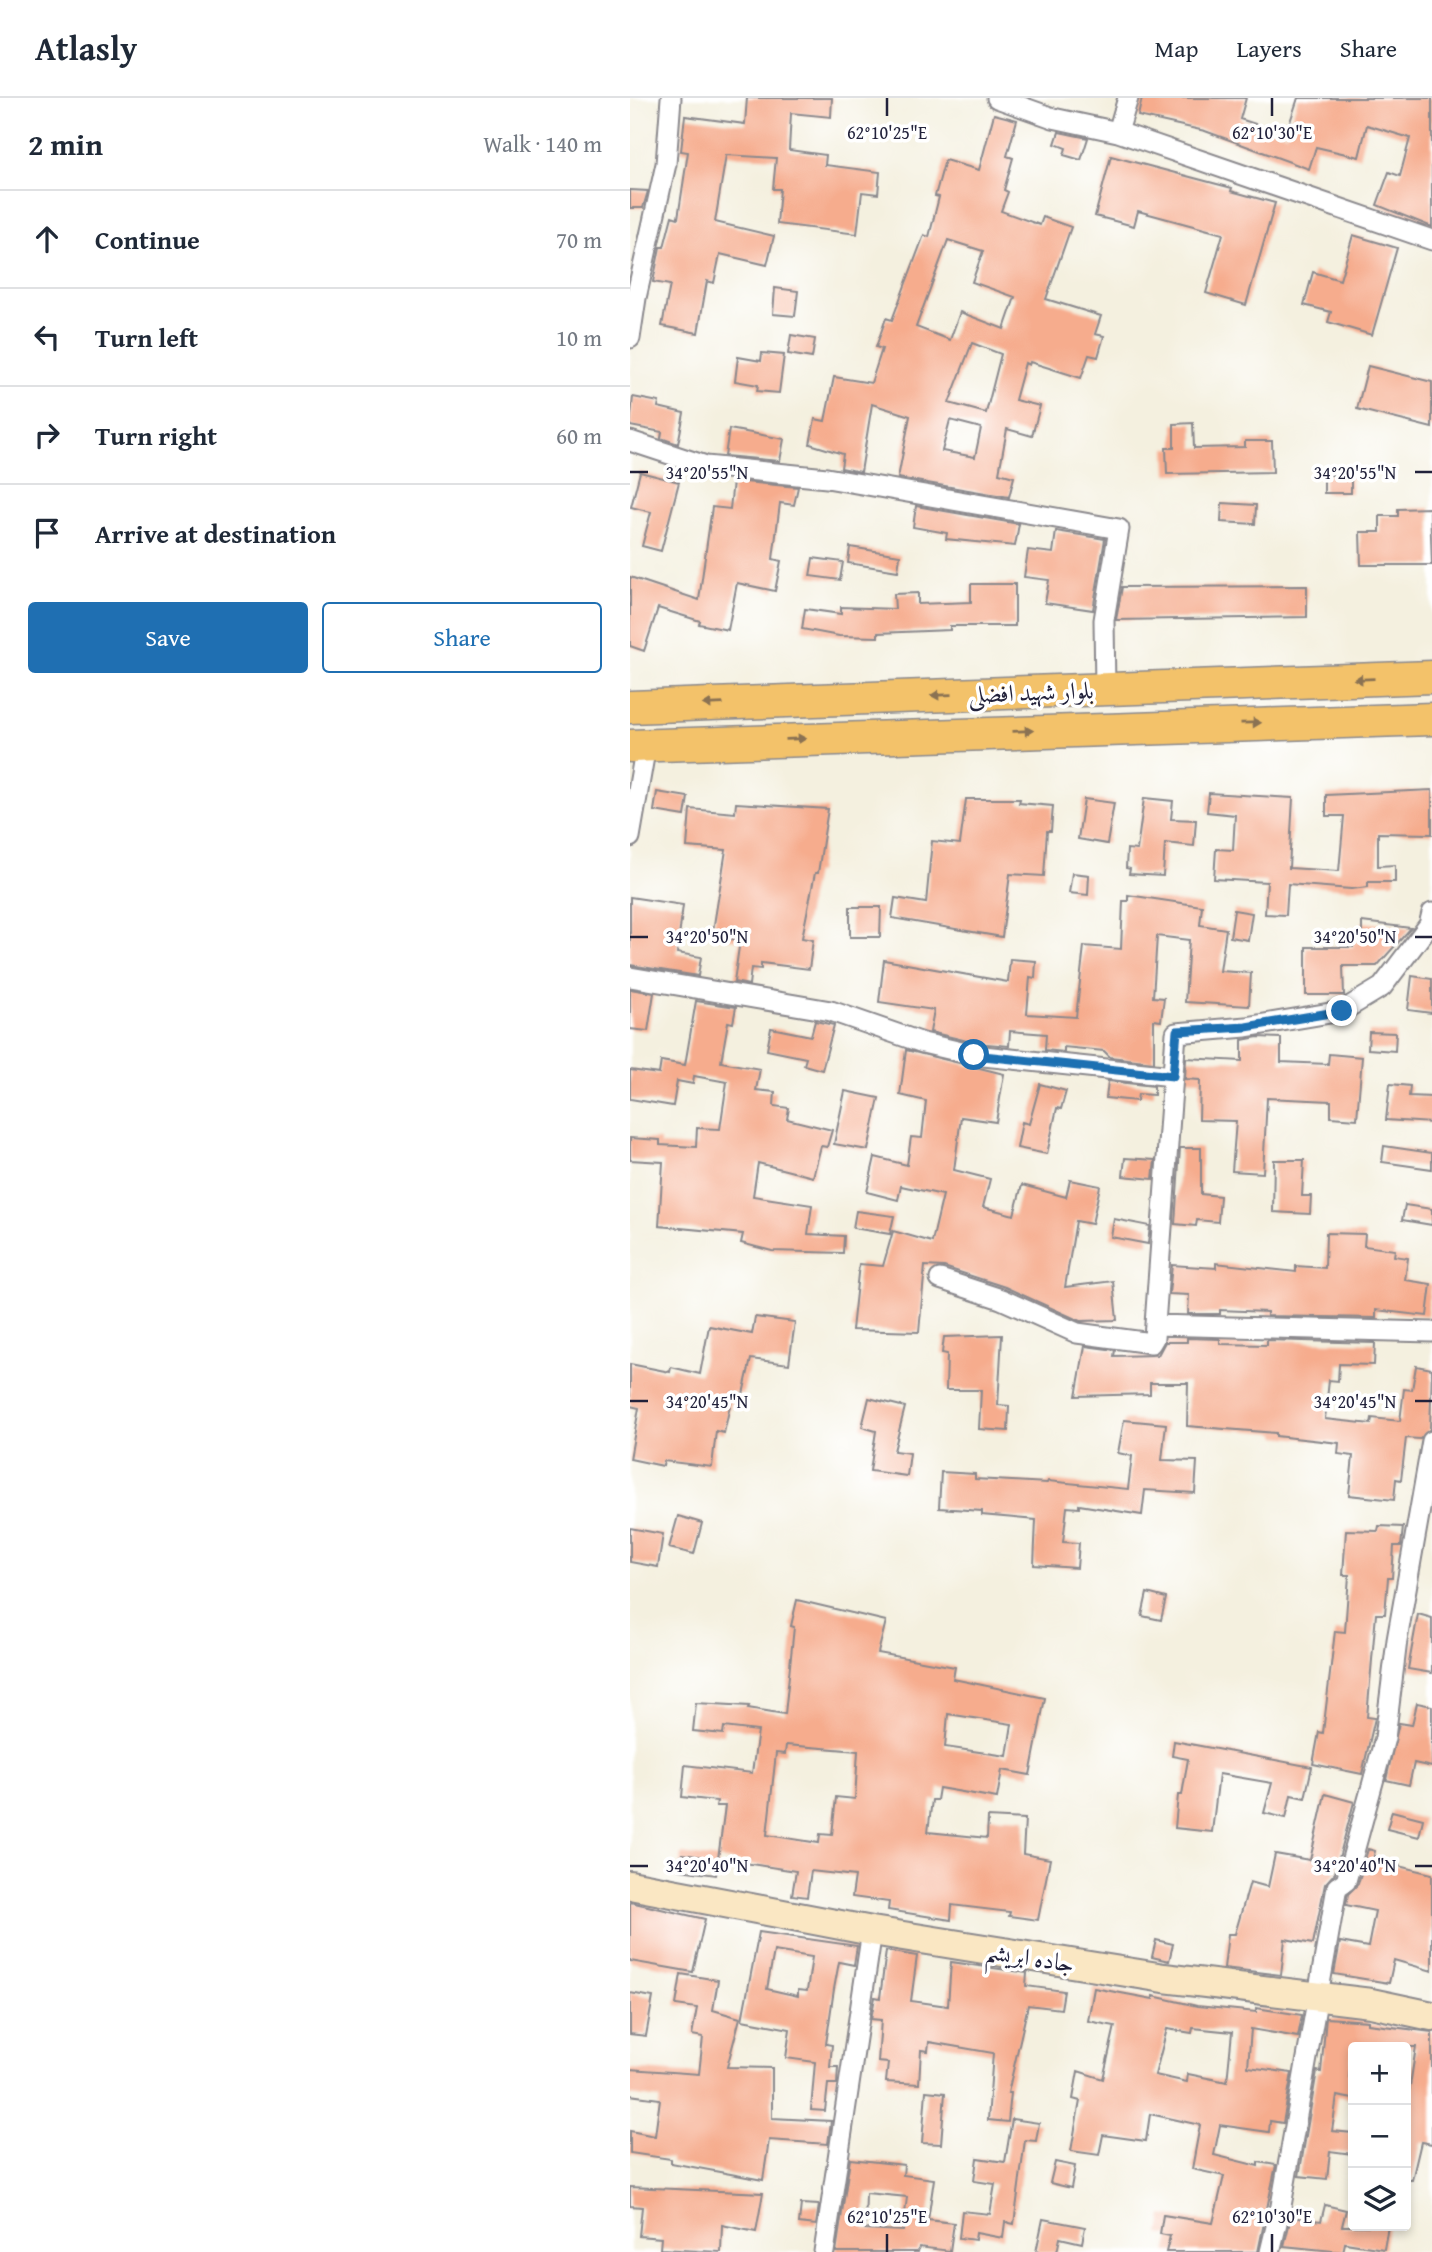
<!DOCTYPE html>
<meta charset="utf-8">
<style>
body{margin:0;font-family:"Gentium Book Plus",Amiri,serif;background:#f6f6f7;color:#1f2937}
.controls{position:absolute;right:21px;bottom:21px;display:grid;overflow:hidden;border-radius:7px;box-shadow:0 4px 10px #0003}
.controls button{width:63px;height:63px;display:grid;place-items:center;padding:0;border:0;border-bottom:2px solid #e0e1e3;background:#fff;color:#1f2937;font:35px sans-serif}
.stop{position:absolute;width:21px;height:21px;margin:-16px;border:5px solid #1f6fb2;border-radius:50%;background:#fff}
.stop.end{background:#1f6fb2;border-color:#fff;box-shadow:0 2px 7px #0008}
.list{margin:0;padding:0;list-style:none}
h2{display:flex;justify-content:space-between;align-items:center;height:91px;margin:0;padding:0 28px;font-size:30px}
h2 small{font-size:23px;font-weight:400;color:#747a83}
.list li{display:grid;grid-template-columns:46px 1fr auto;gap:21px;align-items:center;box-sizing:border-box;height:98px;padding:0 28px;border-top:2px solid #e0e1e3}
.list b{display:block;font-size:26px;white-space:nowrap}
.list em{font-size:23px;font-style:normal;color:#747a83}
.actions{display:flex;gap:14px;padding:21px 28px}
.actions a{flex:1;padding:16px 0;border:2px solid #1f6fb2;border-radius:7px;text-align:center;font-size:24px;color:#1f6fb2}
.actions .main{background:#1f6fb2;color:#fff}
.icon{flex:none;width:38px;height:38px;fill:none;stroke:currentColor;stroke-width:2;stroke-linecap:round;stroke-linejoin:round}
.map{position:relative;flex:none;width:802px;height:2154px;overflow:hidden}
header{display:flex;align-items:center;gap:42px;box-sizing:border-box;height:98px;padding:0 35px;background:#fff;border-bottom:2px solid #e0e1e3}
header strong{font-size:33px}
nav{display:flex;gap:38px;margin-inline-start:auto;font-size:24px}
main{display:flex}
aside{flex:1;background:#fff}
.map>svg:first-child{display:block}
.building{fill:#f6ac8d;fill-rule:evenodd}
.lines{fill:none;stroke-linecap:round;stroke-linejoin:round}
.minor-casing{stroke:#8b898d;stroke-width:23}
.secondary-casing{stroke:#8b898d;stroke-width:32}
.primary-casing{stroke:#8b898d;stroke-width:35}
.minor{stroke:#fff;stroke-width:19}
.secondary{stroke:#fae7c3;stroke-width:28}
.primary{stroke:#f3c26a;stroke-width:32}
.oneway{fill:#8a7252}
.route{stroke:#1f6fb2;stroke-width:9}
.ticks{fill:none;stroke:#22223b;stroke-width:2.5}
.labels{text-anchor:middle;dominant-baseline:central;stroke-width:7;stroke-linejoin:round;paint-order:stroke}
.street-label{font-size:24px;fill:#22223b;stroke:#fff}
.ticks-label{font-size:18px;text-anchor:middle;fill:#22223b;stroke:#fff;stroke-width:7;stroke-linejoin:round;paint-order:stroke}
</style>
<header>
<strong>Atlasly</strong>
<nav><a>Map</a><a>Layers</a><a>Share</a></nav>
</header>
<main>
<aside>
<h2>2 min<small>Walk · 140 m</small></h2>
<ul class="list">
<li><svg class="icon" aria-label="ahead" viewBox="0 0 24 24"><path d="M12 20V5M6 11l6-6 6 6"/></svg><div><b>Continue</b></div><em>70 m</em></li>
<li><svg class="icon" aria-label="left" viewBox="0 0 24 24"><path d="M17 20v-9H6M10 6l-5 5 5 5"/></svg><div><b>Turn left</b></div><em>10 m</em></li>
<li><svg class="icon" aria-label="right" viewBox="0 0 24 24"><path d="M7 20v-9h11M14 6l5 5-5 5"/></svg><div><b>Turn right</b></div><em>60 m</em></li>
<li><svg class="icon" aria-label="arrive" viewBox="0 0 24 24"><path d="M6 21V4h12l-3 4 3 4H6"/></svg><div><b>Arrive at destination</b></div></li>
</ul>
<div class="actions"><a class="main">Save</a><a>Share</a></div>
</aside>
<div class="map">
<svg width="802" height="2154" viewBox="0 0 802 2154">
<rect width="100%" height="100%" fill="#fff"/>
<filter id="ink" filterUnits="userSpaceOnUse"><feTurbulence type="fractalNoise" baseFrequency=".0143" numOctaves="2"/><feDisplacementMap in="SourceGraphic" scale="14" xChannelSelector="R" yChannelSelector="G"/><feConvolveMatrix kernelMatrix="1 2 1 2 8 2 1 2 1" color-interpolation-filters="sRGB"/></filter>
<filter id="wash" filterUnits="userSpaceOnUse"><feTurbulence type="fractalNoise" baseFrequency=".00686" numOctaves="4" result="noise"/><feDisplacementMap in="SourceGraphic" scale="28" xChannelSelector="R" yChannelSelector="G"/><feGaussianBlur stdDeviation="1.57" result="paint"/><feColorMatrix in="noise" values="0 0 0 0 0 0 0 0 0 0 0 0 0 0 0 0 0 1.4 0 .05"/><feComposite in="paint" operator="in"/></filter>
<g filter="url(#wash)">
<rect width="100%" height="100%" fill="#f4f0df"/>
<g id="blocks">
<path class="building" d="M117 0H202L201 19 161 15 159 52 196 57 195 67 250 74 248 96 232 94 227 136 147 126 150 91H143L146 60 96 57 85 124 144 138 137 167 90 156 84 185 77 183 68 235 32 228 40 187 23 184 30 149H34L42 118 48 120 58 54 51 53 55 18 115 26Z
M512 0H616L610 21 656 36 668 0H802V129L747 107 759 74 770 78 780 40 737 27 729 59 686 49 679 71 575 33 508 18Z
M364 16 387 22 377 58 383 60 374 92 378 94 371 113 410 127 413 119 441 129 416 201 471 218 465 236 474 238 468 259 459 257 451 280 400 264 399 267 395 265 385 302 410 308 402 338 377 331 369 375 384 379 379 399 268 380 280 318 242 306 231 374 211 370 213 356 180 346 185 321 195 323 204 279 241 285 252 251 246 249 256 220 262 222 294 137 299 139 309 99 305 98 315 62 349 72ZM318 142 353 153 342 184 385 199 374 231 330 214 320 242 286 229ZM342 245 371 256 356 315 319 305ZM320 322 351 330 345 359 312 353Z
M429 34 458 40 451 62 434 57 436 50 425 46Z
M481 58 602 90 601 93 645 105 616 207 576 195 593 136 508 113 504 128 465 118Z
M0 92 18 93 13 110H0Z
M723 137 767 150 742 237 698 224 701 214 674 207 683 174 710 182Z
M145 190 168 193 165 218 143 216Z
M161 237 185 241 182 260 158 256Z
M132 255 154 257 149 295 127 293 128 287 105 283 108 259 131 263Z
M738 268 802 284V330L727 311Z
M3 299 29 304 28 309 54 315 48 346 31 340 32 334 0 328Z
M563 325 564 350 615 349V343H642L643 374 537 376 536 350H544V326Z
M99 331 154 341 150 363 95 358Z
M10 374 49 384 31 453 12 448 21 414 1 409Z
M694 377H721V395H694Z
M103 383 168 389 164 407 150 405 143 461 151 463 145 493 107 485 98 532 69 526 70 523 28 510 14 553 0 548V479L69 502 82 409 100 411Z
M592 405 626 407 625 426 591 424Z
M286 408 389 426 385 448 316 441 317 435 283 429Z
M800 410 802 467H731L730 434H750V418H768V411Z
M426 433 475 441 463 512 415 505 419 482 394 479 398 452 423 455Z
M220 449 270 457 268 473 218 465Z
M183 460 213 464 210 482 180 478Z
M341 486H385V528H320V532L248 535V539L209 538 172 531 175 511 211 516V509L265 511 264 496 288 495V506L341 504Z
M677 488V519L486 522 492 489Z
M802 692V736L748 735V768L765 767V784H738V789L721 791 658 786 656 817 635 816 637 784 584 781 586 751 603 752 605 717 577 714 579 695 663 700 659 770 709 773 714 718H696V697Z
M27 694 58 699 55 718 24 713Z
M514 700 543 703 541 721 566 722 564 748 535 745 533 778 499 776 500 771 496 770 497 751 507 752Z
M336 701H390L389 705 423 708 421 733H417L414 778 380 776 372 839 262 820 265 800 296 805 302 743 330 746Z
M454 701 484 705 477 746 448 741Z
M106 705 198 711 188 775H185L172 840 183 842 179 871 131 865V871L121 870 119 887 104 884 110 842 82 839 96 752 57 749 60 711 105 715Z
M442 775 459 777 458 797 439 795Z
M498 797 572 808 570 827 596 831 590 873 621 875 619 908 555 904 559 842 527 838 523 899 534 900 531 923 524 922V964L480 959 474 953 434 949V954L415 952 416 936 380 933 379 948 346 945 300 934 304 912 249 904 254 862 378 884 380 861 406 863 405 880 400 879 397 916 446 919 454 848 491 851 493 803H498Z
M0 799 53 807 47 855 71 859 68 878 0 867Z
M220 809H251L250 839H220Z
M604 812 622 815 618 842 600 839Z
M732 824 781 830 747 868H713L714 897H676V849H723V844H732Z
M782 878 802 881V915L778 912Z
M0 891 24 895 18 933 0 931Z
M66 903 106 909 103 925 98 924 91 964 130 971 126 992 145 994 144 1008 159 1010 157 1021 202 1032 197 1049 191 1048 183 1079 128 1065 123 1098 182 1107 178 1136 214 1138 213 1155 142 1153 111 1145 113 1136 29 1128 33 1064 0 1062V1040L30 1042V1047L66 1049 67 1030 90 1031 97 984 64 978 63 986 47 983 43 1008 0 1001V972L29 976 31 963 55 967Z
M185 923 204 927 192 972 174 967 176 960 137 952 141 930 181 938Z
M739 934 766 935 765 953 738 951Z
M628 939 651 940V964L698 966 699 956 732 959 727 1021 701 1019V1003L637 1000 633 1075 602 1073 606 1023 569 1022 570 982 555 981 556 960 612 963V942Z
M276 952 374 976 366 1024 331 1019 324 1072 360 1081 353 1109 384 1117 392 1087 436 1099 440 1082 470 1088 462 1126 446 1123 435 1189 483 1183 487 1222 450 1223 375 1189 314 1169 295 1168 289 1234 222 1232 229 1166 253 1168 263 1133 302 1144 313 1097 271 1088 268 1102 237 1094 245 1059 277 1067 281 1039 292 1040 296 1003 270 997Z
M478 983 524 988V997L508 996 507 1003 476 1000Z
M410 986 436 993 431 1011 427 1010 417 1056 387 1050 392 1024 399 1026Z
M760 986 780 988 779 998 802 999V1025L756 1022Z
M215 993 249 1000 238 1052 204 1046Z
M754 1048 802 1055V1071L752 1064Z
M550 1050H571V1096L590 1098 588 1124 567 1122 566 1128 545 1126Z
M495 1060 525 1062 523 1081 493 1078Z
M644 1062H674L672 1098H681L680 1116 643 1114Z
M775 1107 802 1111V1127L772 1122Z
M226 1113 264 1118 260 1136 223 1130Z
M484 1121 520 1128 518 1146 481 1139Z
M696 1135 735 1136 734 1148 765 1152 764 1158 778 1160 775 1182 801 1186 797 1218 746 1212V1220L637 1218V1214L590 1212V1216H558L559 1197 539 1196 542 1167 586 1170V1165L666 1174V1168L695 1170Z
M125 1219 165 1224 159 1266 121 1261 113 1296 103 1294 94 1335 86 1333 82 1369 34 1363 33 1368 0 1361 9 1310 0 1308V1266L40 1274 41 1269 70 1276 79 1228 122 1236Z
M372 1237 368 1307 379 1308 378 1333 349 1331 351 1292H316L317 1256 312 1255 314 1239Z
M557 1240 590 1241V1246L637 1247V1242L745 1245 744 1267 709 1266 708 1283 699 1282 695 1321 741 1326 742 1320 770 1323 774 1291 782 1292 786 1268 802 1271 800 1331 790 1341 776 1340 771 1382 766 1381 764 1402 719 1397 723 1358 708 1356 709 1345 646 1338V1335L557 1328 558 1285H520V1296L446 1298 455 1248 485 1252 484 1258 528 1257 535 1244H557Z
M239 1300 275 1309 264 1353 280 1355 277 1378 240 1373 246 1333 232 1329Z
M494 1322 536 1326 532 1362 567 1363 565 1395 515 1392 512 1417 449 1407V1410L437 1409 433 1444 449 1445 447 1470 404 1467 406 1422 352 1417V1413L309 1410 311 1374 345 1376V1381L417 1385 418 1383 498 1391 502 1358 488 1355Z
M48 1418 72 1425 64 1456 39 1450Z
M749 1428 773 1429 771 1448H764L762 1480H758L755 1516H746L737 1619 745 1620 732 1676 683 1666 689 1634 693 1635 705 1533 715 1534 719 1477H713L716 1432 748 1433Z
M0 1430 33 1436 28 1469 0 1464Z
M517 1495 536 1500 531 1522 512 1518Z
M167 1502 256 1523 248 1555 325 1569 323 1581 415 1600 400 1677 372 1672 367 1700 309 1690 307 1702H302L298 1734 357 1740 358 1719 395 1721 393 1756 420 1761 408 1822 379 1818 380 1814 322 1807 321 1822 258 1812 259 1804 222 1799 225 1778 181 1773 177 1799 162 1797 166 1773 88 1761 95 1708H86L87 1703 52 1699 55 1667 122 1675 128 1633 94 1629 93 1636 63 1633 66 1605 119 1608 118 1610 155 1616 164 1529 161 1528ZM318 1616 382 1626 377 1658 315 1649ZM156 1647 228 1653 225 1701 206 1699 202 1737 190 1736 189 1745 137 1737 146 1655 155 1656Z
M788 1516 802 1520V1575L778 1571Z
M787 1605 802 1608V1669L784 1665 779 1687 756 1682 769 1625 782 1627Z
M544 1643 682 1669 675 1700 661 1697 656 1720 634 1715 642 1685 589 1676 582 1734 545 1730 548 1697H552L558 1661 542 1658Z
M695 1696 724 1704 705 1775 695 1786 683 1846 655 1841 651 1877 594 1870 598 1836H605L620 1784 638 1789 645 1756 680 1762Z
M762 1713 793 1721 789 1739 757 1731Z
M738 1751 745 1753 743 1762 802 1776V1873L764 1862 759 1885 704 1876 710 1844 738 1849 745 1813 716 1807 718 1796 728 1786Z
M52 1756 89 1761 86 1777 49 1772Z
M0 1804 75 1821 63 1874 0 1863Z
M129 1834 227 1848 224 1867 209 1864 204 1891 196 1946 202 1947 200 1969H208L207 1986H198L195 2013 181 2012 185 1964 156 1960 160 1931 112 1922ZM144 1853 182 1859 177 1893 168 1892V1898L137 1891Z
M526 1842 543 1846 539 1863 522 1859Z
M256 1853 287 1858 281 1903 318 1908 321 1864 397 1875 396 1888 434 1893 431 1911 398 1907 378 1995H381L378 2024 358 2022 363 1955 299 1944 298 1953 291 1952 289 1986 256 1984 258 1965 248 1964 251 1922 241 1921 245 1899 250 1900Z
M51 1876 88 1882 83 1912 110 1920 97 1969 142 1970V2020L201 2023 198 2046 139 2042 133 2082 41 2065V2061L0 2055V2033L25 2038 30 2001 0 1997V1971L69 1976 73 1939 62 1937 67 1910 46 1907Z
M464 1890 523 1901V1898L567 1908 626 1914V1910L672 1917 668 1939 621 1931 618 1969 662 1975 653 2025 640 2023 639 2034 590 2027 584 2057 628 2068V2064L646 2067 628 2154H536L540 2138 530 2136 533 2117 583 2125 594 2078 562 2071 570 2027 520 2016 516 2043 473 2037 469 2057 441 2053 450 2003 443 2001 448 1973 473 1981 485 1928 458 1923ZM563 1930 602 1934 597 1984 558 1976 557 1984 525 1977 537 1931 562 1935Z
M0 1895 23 1899 16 1938 0 1936Z
M696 1920 738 1923V1926L802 1934V2046L791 2044 782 2082H776V2014L786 1949H723L719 1979H723V2001L707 1998 702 2033 723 2035V2056L700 2053 697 2081 669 2078 687 1973 691 1974Z
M296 1993 315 1995 311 2046 292 2045Z
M382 2021 409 2025 406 2043 395 2042 384 2126 375 2124 373 2140 346 2135 345 2142 329 2140 332 2113 360 2116 365 2086 344 2083 347 2060 375 2064Z
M220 2061 274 2067 273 2077 304 2081 298 2122 324 2125 320 2153 289 2149 288 2154H206ZM236 2095 277 2099 273 2133 235 2131Z
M425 2064 445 2068 441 2090 420 2085Z
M0 2089 133 2095 126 2134 92 2127 91 2154 30 2151 31 2140 9 2138 12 2109 0 2108Z
M171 2106 189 2107 186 2127 169 2125Z
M695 2107 716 2112 712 2128H758L754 2151 715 2145 713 2154 654 2148 661 2119 691 2123Z
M413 2121 455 2129 452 2145 430 2140 427 2154H406Z"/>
</g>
</g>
<g filter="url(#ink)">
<use href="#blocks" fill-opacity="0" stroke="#8b898d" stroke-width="2"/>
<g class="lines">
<g class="minor-casing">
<path id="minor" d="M367 0 423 20 488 34 802 142
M488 34 498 0
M0 240 6 200 36 66 41 0
M0 343 76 368 197 380 489 431 474 522 475 591
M0 739 16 647
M0 879 201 913 293 945 344 957 543 978
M310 1181 371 1201 447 1235 521 1245 524 1240 546 935 616 929 712 913 752 889 799 827 802 815
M525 1227 802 1234
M194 2154 242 1833
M640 2154 651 2108 707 1789 716 1783 755 1640 767 1542 802 1343"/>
</g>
<g class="secondary-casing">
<path id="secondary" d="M0 1787 242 1833 534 1880 741 1905 802 1918"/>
</g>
<g class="primary-casing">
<path id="primary" d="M0 609 802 579
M0 648 802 621"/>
</g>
<use href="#minor" class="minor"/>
<use href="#secondary" class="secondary"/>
<use href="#primary" class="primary"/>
</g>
<defs><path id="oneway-solid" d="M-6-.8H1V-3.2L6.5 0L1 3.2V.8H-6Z" transform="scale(1.75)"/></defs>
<g class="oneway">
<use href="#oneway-solid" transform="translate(734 581) rotate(178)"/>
<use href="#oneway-solid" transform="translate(311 597) rotate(178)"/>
<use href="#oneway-solid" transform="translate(83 606) rotate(178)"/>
<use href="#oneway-solid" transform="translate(621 625) rotate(-1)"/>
<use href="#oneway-solid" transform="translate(393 633) rotate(-2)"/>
<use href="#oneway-solid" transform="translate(166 641) rotate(-2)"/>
</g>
</g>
<g class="lines" filter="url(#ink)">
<path class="route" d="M344 957 543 978 547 933 616 929 712 913"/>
</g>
<path class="ticks" d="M257 0V18M642 0V18M0 374H18M785 374H802M0 839H18M785 839H802M0 1303H18M785 1303H802M0 1768H18M785 1768H802M257 2136V2154M642 2136V2154"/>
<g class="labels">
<g class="street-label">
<text transform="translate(401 594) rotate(-2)">بلوار شهید افضلی</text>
<text transform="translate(400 1859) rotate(9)">جاده ابریشم</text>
</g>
</g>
<g class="ticks-label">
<text x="257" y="41">62°10'25"E</text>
<text x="642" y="41">62°10'30"E</text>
<text x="77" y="381">34°20'55"N</text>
<text x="725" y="381">34°20'55"N</text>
<text x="77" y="845">34°20'50"N</text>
<text x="725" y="845">34°20'50"N</text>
<text x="77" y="1310">34°20'45"N</text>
<text x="725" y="1310">34°20'45"N</text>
<text x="77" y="1774">34°20'40"N</text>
<text x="725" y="1774">34°20'40"N</text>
<text x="257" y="2125">62°10'25"E</text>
<text x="642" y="2125">62°10'30"E</text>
</g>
</svg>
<div class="controls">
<button>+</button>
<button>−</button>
<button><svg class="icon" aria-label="layers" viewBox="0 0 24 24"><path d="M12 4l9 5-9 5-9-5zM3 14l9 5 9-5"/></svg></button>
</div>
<div class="stop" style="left:344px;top:957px"></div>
<div class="stop end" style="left:712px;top:913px"></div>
</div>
</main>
